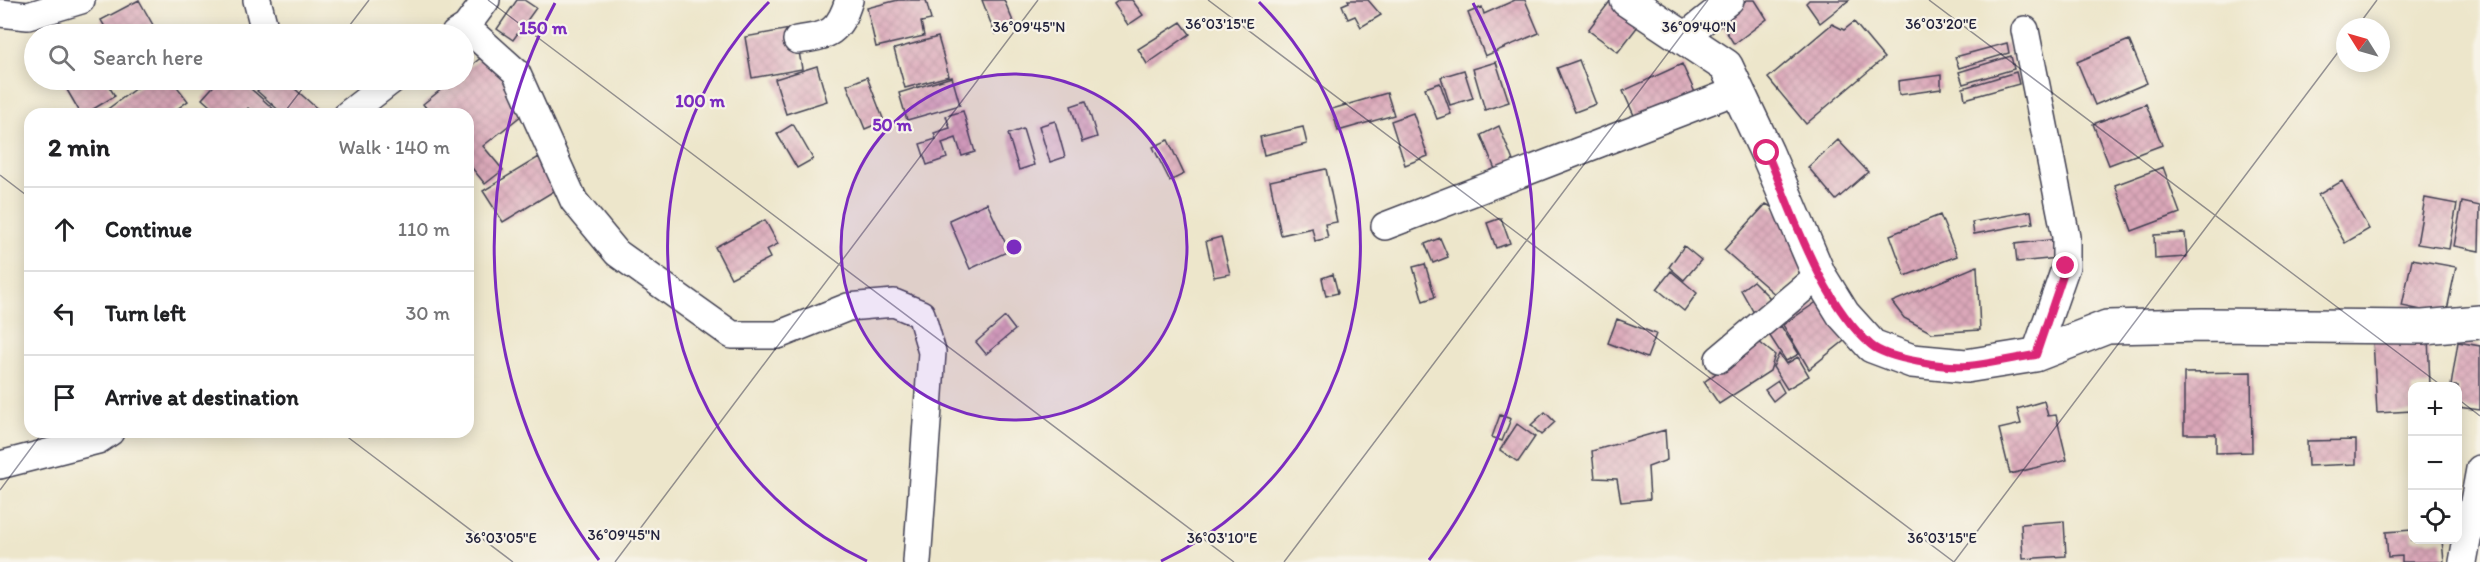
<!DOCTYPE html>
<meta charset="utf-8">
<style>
body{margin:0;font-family:Itim,sans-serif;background:#f6f6f6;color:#202124}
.controls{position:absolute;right:18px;bottom:18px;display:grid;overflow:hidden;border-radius:12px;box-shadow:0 3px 15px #0003}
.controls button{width:54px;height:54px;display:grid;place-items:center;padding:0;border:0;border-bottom:2px solid #e0e0e0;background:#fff;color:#202124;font:30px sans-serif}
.compass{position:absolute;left:2336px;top:18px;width:54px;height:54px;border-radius:50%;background:#fff;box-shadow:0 3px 15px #0003;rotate:307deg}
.stop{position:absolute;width:18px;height:18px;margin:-14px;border:4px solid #db2777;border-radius:50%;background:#fff}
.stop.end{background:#db2777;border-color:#fff;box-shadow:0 2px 6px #0008}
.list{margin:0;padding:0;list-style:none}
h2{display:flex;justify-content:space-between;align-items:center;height:78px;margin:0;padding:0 24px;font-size:26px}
h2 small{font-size:20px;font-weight:400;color:#757577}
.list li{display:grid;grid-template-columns:39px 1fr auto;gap:18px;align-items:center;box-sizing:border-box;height:84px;padding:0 24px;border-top:2px solid #e0e0e0}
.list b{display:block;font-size:22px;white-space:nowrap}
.list em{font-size:20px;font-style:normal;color:#757577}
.icon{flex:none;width:33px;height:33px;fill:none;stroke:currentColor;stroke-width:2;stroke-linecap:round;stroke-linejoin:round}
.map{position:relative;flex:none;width:2480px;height:562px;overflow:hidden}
.search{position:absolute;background:#fff;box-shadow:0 3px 15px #0003;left:24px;top:24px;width:450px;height:66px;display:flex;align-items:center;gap:15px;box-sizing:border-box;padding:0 21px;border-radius:33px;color:#757577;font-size:22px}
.panel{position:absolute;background:#fff;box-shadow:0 3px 15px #0003;left:24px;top:108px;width:450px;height:330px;border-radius:18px}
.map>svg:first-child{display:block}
.building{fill:url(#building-cross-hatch)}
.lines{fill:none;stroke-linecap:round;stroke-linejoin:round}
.minor-casing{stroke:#403f51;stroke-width:30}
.tertiary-casing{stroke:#403f51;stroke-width:36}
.minor{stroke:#fff;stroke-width:27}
.tertiary{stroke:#fff;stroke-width:33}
.route{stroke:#db2777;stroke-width:8}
.ticks{fill:none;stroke:#22223b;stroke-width:1.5;stroke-opacity:0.45}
.ring{fill:none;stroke:#7b2cbf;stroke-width:3}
.ticks-label{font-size:15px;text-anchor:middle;fill:#22223b;stroke:#f7f3e8;stroke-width:4.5;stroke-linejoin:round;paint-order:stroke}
.centre{fill:#7b2cbf;stroke:#f7f3e8;stroke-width:3}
.ring-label{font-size:18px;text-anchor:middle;font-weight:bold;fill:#7b2cbf;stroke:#f7f3e8;stroke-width:4.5;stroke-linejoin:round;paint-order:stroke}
</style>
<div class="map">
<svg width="2480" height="562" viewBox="0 0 2480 562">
<defs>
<pattern id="building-cross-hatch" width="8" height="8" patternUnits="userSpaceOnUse" patternTransform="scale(1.5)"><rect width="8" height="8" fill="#dba8b9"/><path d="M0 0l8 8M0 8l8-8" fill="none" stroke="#bc90a0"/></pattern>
</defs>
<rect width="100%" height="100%" fill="#f7f3e8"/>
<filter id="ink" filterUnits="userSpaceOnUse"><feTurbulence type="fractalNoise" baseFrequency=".0167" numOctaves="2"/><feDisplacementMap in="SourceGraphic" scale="12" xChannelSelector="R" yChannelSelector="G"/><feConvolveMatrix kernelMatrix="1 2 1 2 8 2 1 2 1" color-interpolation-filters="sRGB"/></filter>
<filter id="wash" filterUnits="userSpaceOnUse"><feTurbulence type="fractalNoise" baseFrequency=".008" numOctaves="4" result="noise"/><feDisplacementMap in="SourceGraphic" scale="24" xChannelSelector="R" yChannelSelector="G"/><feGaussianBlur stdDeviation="1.35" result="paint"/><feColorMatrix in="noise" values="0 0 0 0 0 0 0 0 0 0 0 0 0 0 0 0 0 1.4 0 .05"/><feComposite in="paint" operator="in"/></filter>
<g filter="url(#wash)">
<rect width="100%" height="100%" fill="#ede6cb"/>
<g id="blocks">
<path class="building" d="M139 0 158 34H109L101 20Z
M517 0H524L536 8 513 40 497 29Z
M898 0H926L931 20 921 22 924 36 876 47 867 8Z
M982 0H1004L1015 26 995 34Z
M1119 0H1132L1143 15 1128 25 1114 4Z
M1348 0H1368L1381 15 1361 27 1355 16 1348 19 1342 5 1349 2Z
M1515 0H1525L1539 33 1485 56 1468 13 1482 7 1484 14Z
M1611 0H1614L1642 21 1618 52 1588 30Z
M1747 0H1755L1767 19 1734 44 1719 20Z
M1809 0H1849L1820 23 1806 3Z
M1181 22 1190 34 1147 64 1138 49Z
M1854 22 1884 58 1806 124 1768 78 1832 24 1844 30Z
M52 25 58 34H36Z
M795 28 802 69 752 78 745 37Z
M938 37 949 76 905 88 894 49Z
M2129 40 2147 83 2095 105 2077 62Z
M2007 43 2009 53 1959 68 1955 57Z
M487 53 532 107 483 146 503 170 485 184 468 163V114H431L423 104 453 80H464V71Z
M2011 56 2014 69 1963 84 1959 72Z
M1579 60 1596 104 1575 112 1557 68Z
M1496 62 1509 102 1485 110 1473 69Z
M1682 64 1697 97 1638 124 1623 91Z
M817 66 827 101 786 114 775 79Z
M1464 70 1473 98 1450 105 1441 77Z
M2016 72 2019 84 1965 99 1963 88Z
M1941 75V89L1899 95 1898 81Z
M867 77 884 121 865 129 847 85Z
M952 77 960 105 907 120 899 93Z
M70 80H105L115 96 85 114H81L63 83Z
M147 80H161L165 86 172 80 188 101 170 114H101Z
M219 80H241L279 114H255L248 108 243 114H219L202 99Z
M267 80H301L294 88 323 114H283L257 91Z
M1440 83 1451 114 1437 119 1425 88Z
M1387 93 1394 115 1338 131 1332 109Z
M1086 101 1097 137 1082 142 1071 106Z
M2146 104 2162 145 2109 165 2093 124Z
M963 111 975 152 962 156 956 138 942 143 947 158 927 165 920 144 936 139 934 133 950 128 946 116Z
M1413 113 1428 156 1405 165 1391 121Z
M1055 121 1065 157 1050 162 1039 126Z
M793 124 813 159 797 168 777 134Z
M1499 126 1517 171 1499 179 1481 135Z
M1303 127 1307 144 1264 155 1260 137Z
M1023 129 1034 165 1019 170 1008 134Z
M1168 140 1184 174 1170 181 1153 147Z
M1838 140 1868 172 1836 200 1808 167Z
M539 157 559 188 503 222 483 191Z
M2163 167 2180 213 2132 231 2115 185Z
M1326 169 1337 222 1325 224 1328 238 1315 241 1312 228 1281 235 1270 181Z
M2342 181 2369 229 2345 243 2318 195Z
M2425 198 2457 204 2449 249 2417 244Z
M2462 202 2480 206 2479 251 2454 246Z
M987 203 1009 251 970 269 949 220Z
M1766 204 1786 215 1804 268 1777 296 1724 250Z
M2031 211 2033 223 1974 234 1972 222Z
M1940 215 1957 256 1905 276 1890 235Z
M1501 218 1510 243 1496 248 1487 223Z
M765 220 778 244 766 250 770 258 731 278 715 247Z
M2185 233 2187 257 2155 259 2154 235Z
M1221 237 1230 274 1214 277 1206 241Z
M1440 238 1448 257 1433 263 1425 244Z
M2056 239 2058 258 2017 262 2015 244Z
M1684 246 1701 260 1684 280 1669 267Z
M2412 259 2456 267 2446 315 2402 306Z
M1425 264 1435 297 1423 301 1413 267Z
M1977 266 1980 330 1932 333 1904 318 1892 302Z
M1671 271 1697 293 1684 311 1657 289Z
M1333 274 1338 293 1326 296 1322 278Z
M1753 281 1769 297 1772 309 1758 320 1741 290Z
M1821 299 1844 341 1809 369 1783 325Z
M1005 317 1015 330 986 354 976 342Z
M1617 319 1656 334 1647 358 1608 343Z
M1781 326 1799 354 1786 361 1768 333Z
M2428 336 2430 386 2412 387V411L2377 413 2373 339Z
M1759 342 1775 355 1770 371 1719 404 1704 382Z
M2458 342 2480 346V410L2458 407V386H2451Z
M1779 354 1786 364 1798 357 1809 376 1787 389 1773 367Z
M2251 372 2252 452 2216 453V434H2184V373Z
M1778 381 1784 392 1773 401 1765 390Z
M2044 401 2048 416 2056 415 2067 460 2010 474 1999 429 2021 424 2017 409Z
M1545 412 1555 422 1541 435 1531 425Z
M1500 415 1511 419 1502 441 1492 437Z
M1517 424 1535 437 1518 462 1500 450Z
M1665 430 1667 460 1648 467 1650 499 1621 502 1617 479 1595 478 1592 451Z
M2356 440V464L2308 466 2307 441Z
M2064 521 2066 556 2023 559 2021 524Z
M2412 530V540H2442L2444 562H2402V556L2388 557 2386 532Z"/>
</g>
</g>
<g filter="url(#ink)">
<use href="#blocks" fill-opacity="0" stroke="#403f51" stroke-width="1.5"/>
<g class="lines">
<g class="minor-casing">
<path id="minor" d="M257 0 265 31 257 34
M0 13 28 16 81 0
M466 27 516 72 574 201 617 253 732 335H778L848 307 894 303 921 314 932 352 917 562
M2025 30 2066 237V266L2035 355
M455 34 466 27 486 0
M1684 37 1730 0
M797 40C830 36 839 32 849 0
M348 114 392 80
M1385 226 1738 90
M1719 359 1819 275
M0 465 98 440 110 432
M2463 562 2480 469"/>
</g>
<g class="tertiary-casing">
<path id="tertiary" d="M1627 0 1726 66 1767 153 1819 275 1843 314 1872 346 1912 361 1966 366 2035 355 2107 327 2202 325 2423 327 2480 322"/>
</g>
<use href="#minor" class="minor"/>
<use href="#tertiary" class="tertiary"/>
</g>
</g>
<g class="lines" filter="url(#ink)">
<path class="route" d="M1767 153C1793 213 1820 301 1871 345 1887 359 1946 368 1968 366 1990 364 2013 358 2036 355L2066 266"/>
</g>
<path class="ticks" d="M488 0 1234 562M1208 0 1954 562M1929 0 2442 386M2357 27 2377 0M343 34 369 0M283 114 309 80M0 175 30 198M2458 399 2480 416M341 432 513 562M0 490 43 432M615 562 1038 0M1284 562 1708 0M1954 562 2345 43"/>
<circle cx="1014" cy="247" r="173" fill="#7b2cbf" fill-opacity=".12"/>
<g class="ring">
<circle cx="1014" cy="247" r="173"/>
<path d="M867 561A347 347 0 0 1 769 2M1259 2A347 347 0 0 1 1161 561"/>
<path d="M599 560A520 520 0 0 1 555 3M1473 3A520 520 0 0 1 1429 560"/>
</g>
<g class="ticks-label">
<text x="1220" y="29">36°03'15"E</text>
<text x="1941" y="29">36°03'20"E</text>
<text x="1029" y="32">36°09'45"N</text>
<text x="1699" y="32">36°09'40"N</text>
<text x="624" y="540">36°09'45"N</text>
<text x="501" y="543">36°03'05"E</text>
<text x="1222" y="543">36°03'10"E</text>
<text x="1942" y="543">36°03'15"E</text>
</g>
<circle cx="1014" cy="247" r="9" class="centre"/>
<g class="ring-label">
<text x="543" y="34">150 m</text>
<text x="700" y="107">100 m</text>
<text x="892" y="131">50 m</text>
</g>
</svg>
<div class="controls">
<button>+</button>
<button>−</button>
<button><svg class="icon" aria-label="locate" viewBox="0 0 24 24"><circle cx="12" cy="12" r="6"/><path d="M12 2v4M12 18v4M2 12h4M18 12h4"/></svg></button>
</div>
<svg class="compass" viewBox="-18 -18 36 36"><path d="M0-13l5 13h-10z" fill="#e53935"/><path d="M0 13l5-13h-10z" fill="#757577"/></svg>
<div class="stop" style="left:1767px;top:153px"></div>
<div class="stop end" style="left:2066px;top:266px"></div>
<div class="search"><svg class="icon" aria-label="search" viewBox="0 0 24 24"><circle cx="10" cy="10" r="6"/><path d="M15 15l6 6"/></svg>Search here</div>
<section class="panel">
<h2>2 min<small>Walk · 140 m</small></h2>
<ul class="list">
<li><svg class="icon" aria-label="ahead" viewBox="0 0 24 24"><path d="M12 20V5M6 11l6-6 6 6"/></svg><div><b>Continue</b></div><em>110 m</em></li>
<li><svg class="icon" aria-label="left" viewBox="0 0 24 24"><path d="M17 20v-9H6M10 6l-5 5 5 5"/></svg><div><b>Turn left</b></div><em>30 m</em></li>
<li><svg class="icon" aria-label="arrive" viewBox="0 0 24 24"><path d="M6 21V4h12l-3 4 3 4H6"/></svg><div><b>Arrive at destination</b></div></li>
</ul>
</section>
</div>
